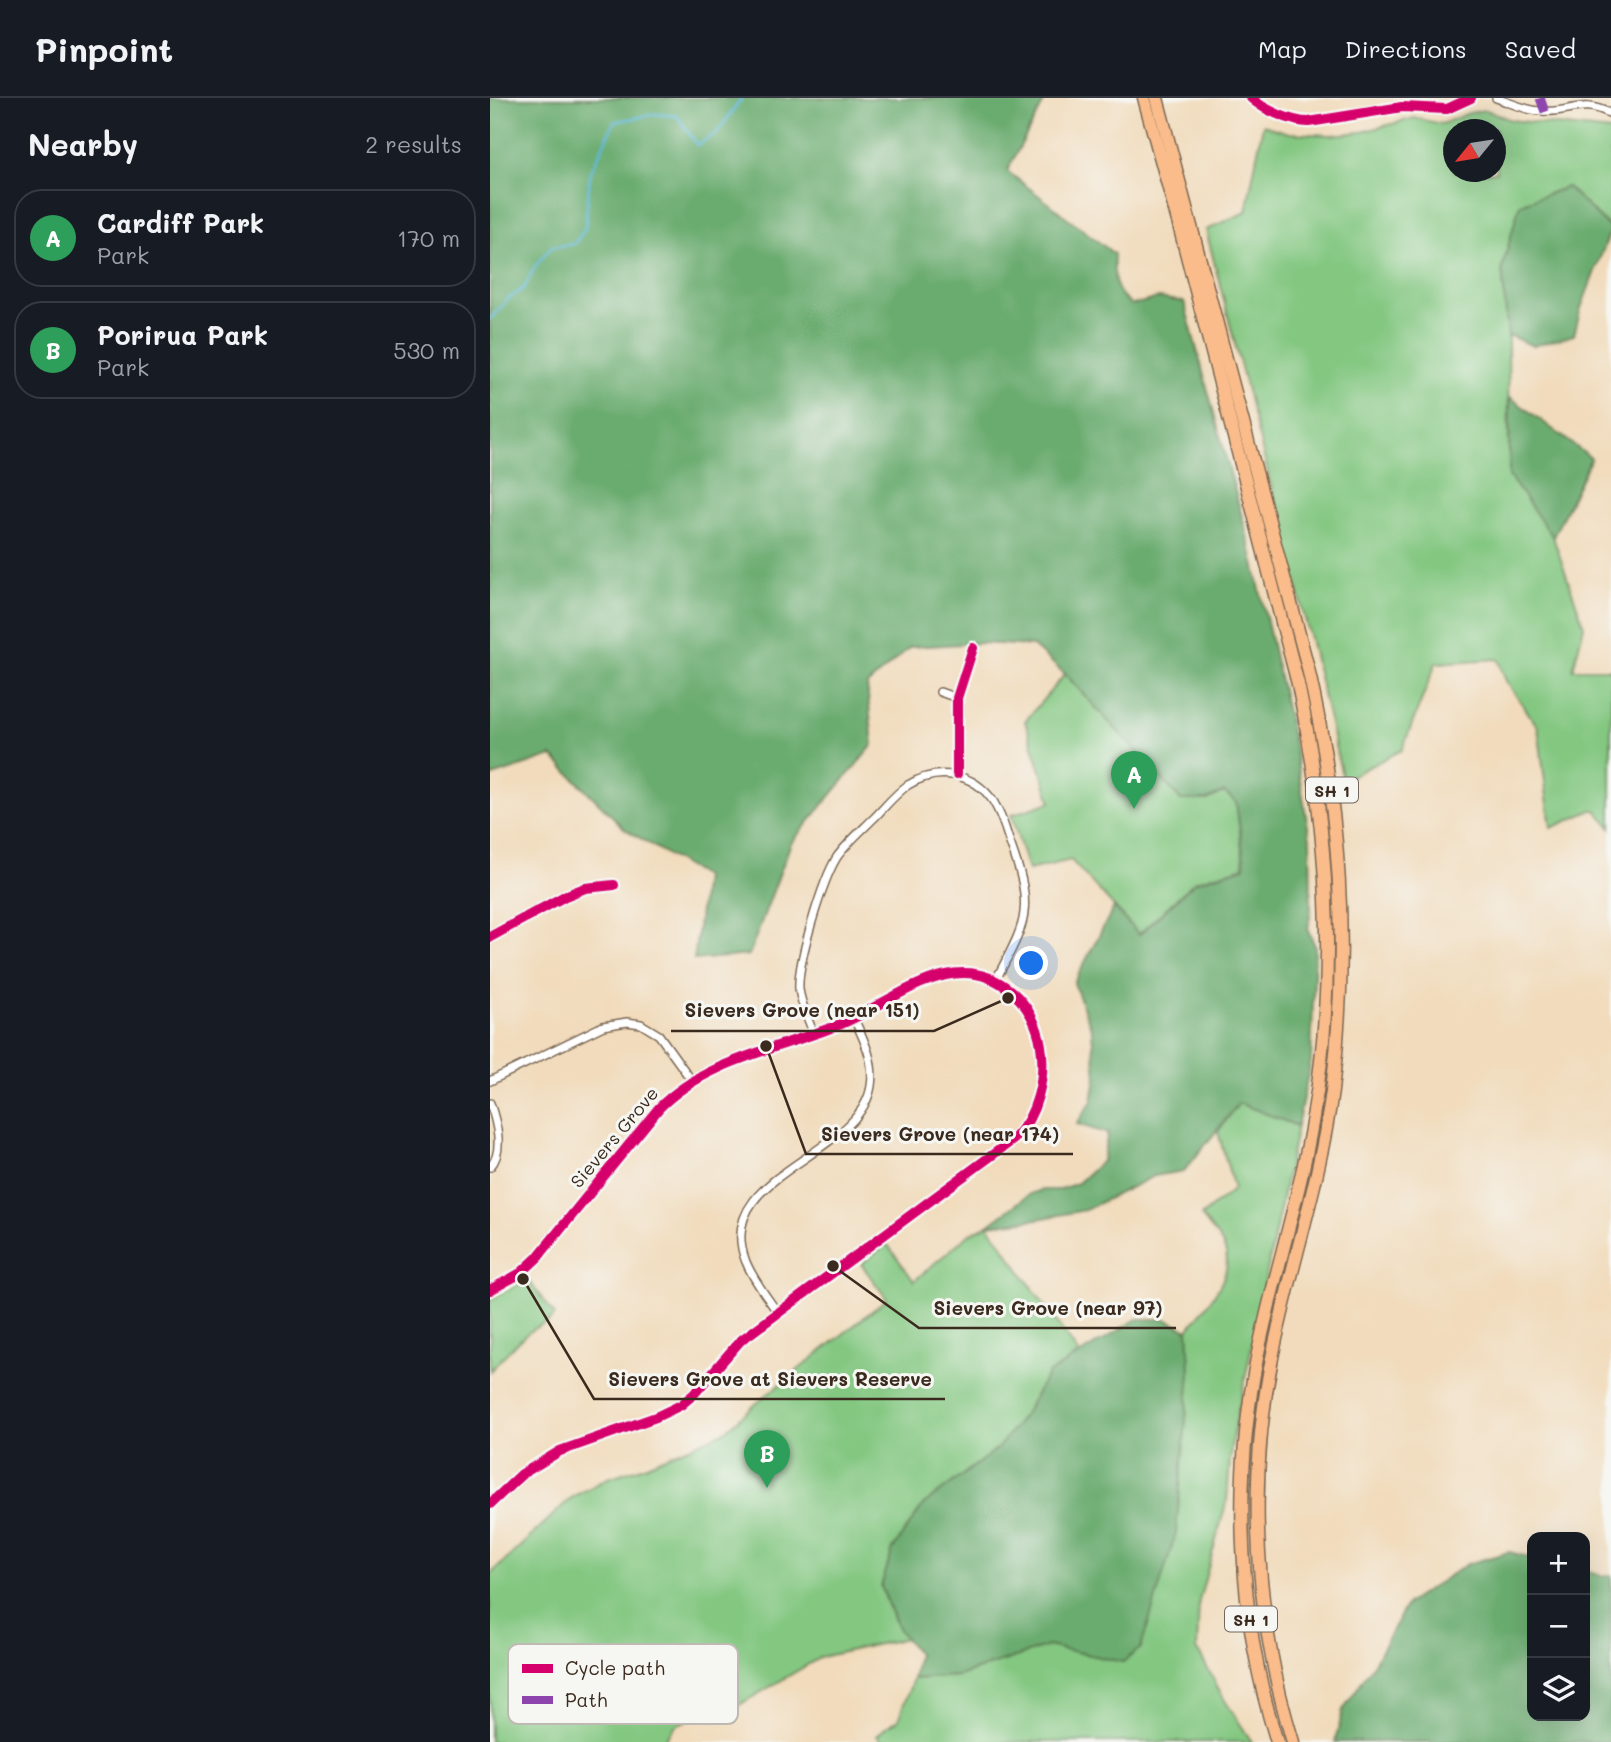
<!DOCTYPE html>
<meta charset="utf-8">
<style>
body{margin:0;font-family:Mali,sans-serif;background:#242831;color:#f1f3f6}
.controls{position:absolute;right:21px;bottom:21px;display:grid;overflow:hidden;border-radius:14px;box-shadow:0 7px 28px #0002}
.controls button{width:63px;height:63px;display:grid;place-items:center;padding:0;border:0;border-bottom:2px solid #363941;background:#171b24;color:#f1f3f6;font:35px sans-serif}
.compass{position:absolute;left:953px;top:21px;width:63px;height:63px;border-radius:50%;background:#171b24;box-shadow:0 7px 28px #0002;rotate:240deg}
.you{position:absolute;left:542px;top:866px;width:24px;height:24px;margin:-18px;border:5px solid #fff;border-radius:50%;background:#1a73e8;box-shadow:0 0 0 10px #1a73e833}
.badge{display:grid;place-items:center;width:46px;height:46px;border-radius:50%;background:#1a73e8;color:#fff;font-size:23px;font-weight:700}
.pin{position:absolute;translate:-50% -58px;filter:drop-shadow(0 2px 4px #0008)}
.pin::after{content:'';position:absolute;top:37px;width:24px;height:21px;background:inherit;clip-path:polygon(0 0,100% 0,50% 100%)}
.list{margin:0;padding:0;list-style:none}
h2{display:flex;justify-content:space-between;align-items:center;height:91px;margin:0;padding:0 28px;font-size:30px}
h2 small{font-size:23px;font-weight:400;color:#9ea1a6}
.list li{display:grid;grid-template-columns:46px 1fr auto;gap:21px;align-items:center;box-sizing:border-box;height:98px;margin:0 14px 14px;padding:0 14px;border:2px solid #363941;border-radius:28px}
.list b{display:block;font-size:26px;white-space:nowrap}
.list p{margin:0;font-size:23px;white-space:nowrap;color:#9ea1a6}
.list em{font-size:23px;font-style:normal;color:#9ea1a6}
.icon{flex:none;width:38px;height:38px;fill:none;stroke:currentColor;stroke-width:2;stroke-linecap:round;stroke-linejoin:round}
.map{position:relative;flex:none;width:1121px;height:1644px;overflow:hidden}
header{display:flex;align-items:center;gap:42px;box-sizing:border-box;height:98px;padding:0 35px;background:#171b24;border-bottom:2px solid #363941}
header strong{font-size:33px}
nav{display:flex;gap:38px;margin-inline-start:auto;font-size:24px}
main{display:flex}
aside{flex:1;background:#171b24}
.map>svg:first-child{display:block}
.green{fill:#83c781;stroke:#5f7850;stroke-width:2;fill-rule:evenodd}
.forest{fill:#6aac6f;stroke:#526b46;stroke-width:2}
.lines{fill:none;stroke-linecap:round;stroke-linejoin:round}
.stream{stroke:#5bb8da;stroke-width:2.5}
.minor-casing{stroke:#7b6855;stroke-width:10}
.motorway-casing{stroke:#7b6855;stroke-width:15}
.minor{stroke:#fff;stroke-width:7}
.motorway{stroke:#f9bc8a;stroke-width:12}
.quiet{stroke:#8e44ad;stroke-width:9;stroke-dasharray:18 9;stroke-linecap:butt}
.cycleway-casing{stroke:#f6f6f2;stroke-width:15}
.cycleway{stroke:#d6006c;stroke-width:10}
.labels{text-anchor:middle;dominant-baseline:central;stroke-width:6;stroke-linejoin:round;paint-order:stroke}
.shield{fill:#f6f6f2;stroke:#73675e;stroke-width:2}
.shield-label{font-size:16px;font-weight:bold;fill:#3b2a1e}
.street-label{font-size:18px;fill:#3b2a1e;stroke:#f6f6f2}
.key{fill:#f6f6f2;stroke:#beb9b2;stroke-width:2}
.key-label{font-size:19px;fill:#3b2a1e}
.leader{fill:none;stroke:#3b2a1e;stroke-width:2.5}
.callout-dot{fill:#3b2a1e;stroke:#f6f6f2;stroke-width:2.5}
.callout-label{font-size:19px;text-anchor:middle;font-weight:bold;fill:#3b2a1e;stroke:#f6f6f2;stroke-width:6;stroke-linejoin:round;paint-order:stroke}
</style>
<header>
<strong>Pinpoint</strong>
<nav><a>Map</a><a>Directions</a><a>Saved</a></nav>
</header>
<main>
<aside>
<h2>Nearby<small>2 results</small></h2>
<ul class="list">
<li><span class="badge" style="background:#2e9e5b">A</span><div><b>Cardiff Park</b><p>Park</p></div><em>170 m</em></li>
<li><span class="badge" style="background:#2e9e5b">B</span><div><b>Porirua Park</b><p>Park</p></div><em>530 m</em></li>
</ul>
</aside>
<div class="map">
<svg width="1121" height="1644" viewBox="0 0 1121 1644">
<rect width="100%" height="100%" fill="#f6f6f2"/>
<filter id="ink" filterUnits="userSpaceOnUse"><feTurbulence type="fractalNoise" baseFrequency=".0143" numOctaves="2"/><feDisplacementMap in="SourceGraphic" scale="14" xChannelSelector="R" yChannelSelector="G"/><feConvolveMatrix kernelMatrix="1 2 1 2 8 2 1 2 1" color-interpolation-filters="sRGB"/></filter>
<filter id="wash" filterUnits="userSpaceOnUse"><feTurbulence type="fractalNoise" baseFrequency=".00686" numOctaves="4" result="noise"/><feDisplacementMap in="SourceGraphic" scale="28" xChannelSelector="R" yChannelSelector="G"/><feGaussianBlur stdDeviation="1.57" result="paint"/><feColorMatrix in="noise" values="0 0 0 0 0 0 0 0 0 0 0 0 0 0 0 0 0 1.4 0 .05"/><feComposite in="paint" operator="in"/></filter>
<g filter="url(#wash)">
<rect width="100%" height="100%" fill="#f1dbbc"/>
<path class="green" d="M995 12 1021 22 1121 33V130L1077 89 1030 106 1012 170 1018 237 1019 378 1063 439 1094 528 1083 571H1121V730L1106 712H1102L1061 730 1048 629 1016 583 1008 561 946 565 912 652 853 682 820 540 716 132 756 114 773 27 799 35 841 37 872 34 924 20 952 26 979 15ZM964 32H1006V74H964Z
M575 576 691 702H717L734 694 746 704 754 769 705 783 649 836 581 762 538 772 521 717 561 704 535 623Z
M749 1005 807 1028 741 1349 737 1402 709 1503 707 1551 734 1601 762 1644H392L387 1638 395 1630 408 1622 423 1581 468 1578 558 1548 633 1564 686 1434 700 1275 698 1232C713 1210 747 1179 734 1149 729 1138 719 1128 711 1118L744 1091 728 1034Z
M498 1127 589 1256 558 1276 534 1317 507 1351 434 1406 391 1488 403 1521 416 1540 331 1559 225 1621 201 1620 186 1627 173 1644H0V1477L81 1400 118 1380 155 1368 234 1334 268 1304 397 1201 371 1166 397 1146 424 1183 479 1136Z
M37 1181 65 1217C59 1225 55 1225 47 1229 29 1239 14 1259 0 1273V1202Z"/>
<path class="forest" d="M0 0H556L517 73 624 156C623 177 623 194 642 207L669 200 694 204 762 456 805 651 820 741 821 809 818 832 825 848 821 963 807 1028 749 1005 694 1073 664 1078 595 1112 548 1121 498 1127 540 1096 552 1092H568L588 1085 612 1063 618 1036 587 1026 602 1003 606 980 602 933 584 885 624 809 649 837 705 784 755 769 746 704 734 694 717 702H691L575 576 543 548 490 545 420 549 377 587 383 647 301 745 259 857 204 862 214 779 135 731 62 658 0 679Z
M1077 89 1121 131 1091 210 1084 237 1043 248 1018 237 1012 170 1030 106Z
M1020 299 1101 360 1063 439 1019 378Z
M647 1221H676L698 1232 700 1275 686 1434 651 1550 633 1564 558 1548 468 1578 423 1581 428 1556 409 1532 391 1488 403 1451 434 1406 507 1351 534 1317 558 1276Z
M1019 1454 1042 1460V1618H1095V1473L1112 1478 1121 1477V1644H845L853 1612 884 1565 917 1506 977 1466Z"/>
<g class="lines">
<path class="stream" d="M0 221 18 201 34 190 46 167 61 149 84 146 95 131 100 76 124 24 165 16 187 18 207 47 227 35 252 0"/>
</g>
</g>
<g filter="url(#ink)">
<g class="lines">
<g class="minor-casing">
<path id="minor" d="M761 0C774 12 802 24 819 24L912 9 957 11 981 0
M1006 0C1021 5 1035 12 1050 13 1081 16 1090 0 1121 16
M450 594 467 600
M467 676V600L483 550
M0 839 75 798 95 790 124 787
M324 936C318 922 311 906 309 891 307 865 333 781 347 759 357 745 371 733 384 720 394 710 405 696 418 687 447 669 483 674 503 703 510 714 515 729 519 742 527 765 537 790 534 814 533 834 515 863 506 882
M0 983 113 928 137 924 151 926 169 937 202 983
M0 1005C6 1023 15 1053 0 1069
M0 1192 31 1175 47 1160 169 1010C215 963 287 951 346 928 400 908 463 844 521 893 537 906 548 927 551 948 556 980 547 1018 524 1041L250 1243 204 1296 191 1307 166 1319 70 1353 32 1376 0 1406
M288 1215C276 1198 264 1183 256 1164 221 1076 370 1059 381 988 385 964 374 941 364 921"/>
</g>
<g class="motorway-casing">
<path id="motorway" d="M654 0 689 127 808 586C838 729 848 875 823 1019 810 1099 784 1176 768 1255 742 1382 748 1521 787 1644
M667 0 818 570C850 712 860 848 842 993 830 1084 800 1170 782 1260 757 1386 765 1521 803 1644"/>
</g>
<use href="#minor" class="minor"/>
<use href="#motorway" class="motorway"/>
<path class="quiet" d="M1050 0 1055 14"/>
<g class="cycleway-casing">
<path id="cycleway" d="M761 0C774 12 802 24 819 24L912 9 957 11 981 0
M467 676V600L483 550
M0 839 75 798 95 790 124 787
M0 1192 31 1175 47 1160 169 1010C215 963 287 951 346 928 400 908 463 844 521 893 537 906 548 927 551 948 556 980 547 1018 524 1041L250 1243 204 1296 191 1307 166 1319 70 1353 32 1376 0 1406"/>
</g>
<use href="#cycleway" class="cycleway"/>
</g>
</g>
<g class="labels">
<g class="shield">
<rect x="816" y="679.5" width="52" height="25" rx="5"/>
<rect x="735" y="1508.5" width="52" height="25" rx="5"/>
</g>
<g class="shield-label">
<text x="842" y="692">SH 1</text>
<text x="761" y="1521">SH 1</text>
</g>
<g class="street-label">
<text transform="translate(124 1039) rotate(-50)">Sievers Grove</text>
</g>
</g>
<rect x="18" y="1546" width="230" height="80" rx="10" class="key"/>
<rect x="32" y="1566" width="31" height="9" fill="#d6006c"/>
<rect x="32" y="1598" width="31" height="8" fill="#8e44ad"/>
<g class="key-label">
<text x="75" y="1577">Cycle path</text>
<text x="75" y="1609">Path</text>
</g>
<path class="leader" d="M518 900L444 933H181M276 948L316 1056H583M343 1168L429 1230H686M33 1181L104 1301H455"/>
<g class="callout-dot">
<circle cx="518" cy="900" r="7"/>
<circle cx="276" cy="948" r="7"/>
<circle cx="343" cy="1168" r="7"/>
<circle cx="33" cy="1181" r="7"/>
</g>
<g class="callout-label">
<text x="312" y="919">Sievers Grove (near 151)</text>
<text x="450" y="1043">Sievers Grove (near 174)</text>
<text x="558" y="1217">Sievers Grove (near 97)</text>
<text x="280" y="1288">Sievers Grove at Sievers Reserve</text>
</g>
</svg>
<div class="controls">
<button>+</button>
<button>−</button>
<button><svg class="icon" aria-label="layers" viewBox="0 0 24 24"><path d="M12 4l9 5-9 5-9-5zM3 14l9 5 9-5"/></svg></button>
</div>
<svg class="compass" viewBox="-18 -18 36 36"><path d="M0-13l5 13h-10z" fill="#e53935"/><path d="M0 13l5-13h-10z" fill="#9ea1a6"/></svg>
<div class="you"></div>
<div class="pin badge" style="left:644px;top:711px;background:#2e9e5b">A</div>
<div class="pin badge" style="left:277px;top:1390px;background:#2e9e5b">B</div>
</div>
</main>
